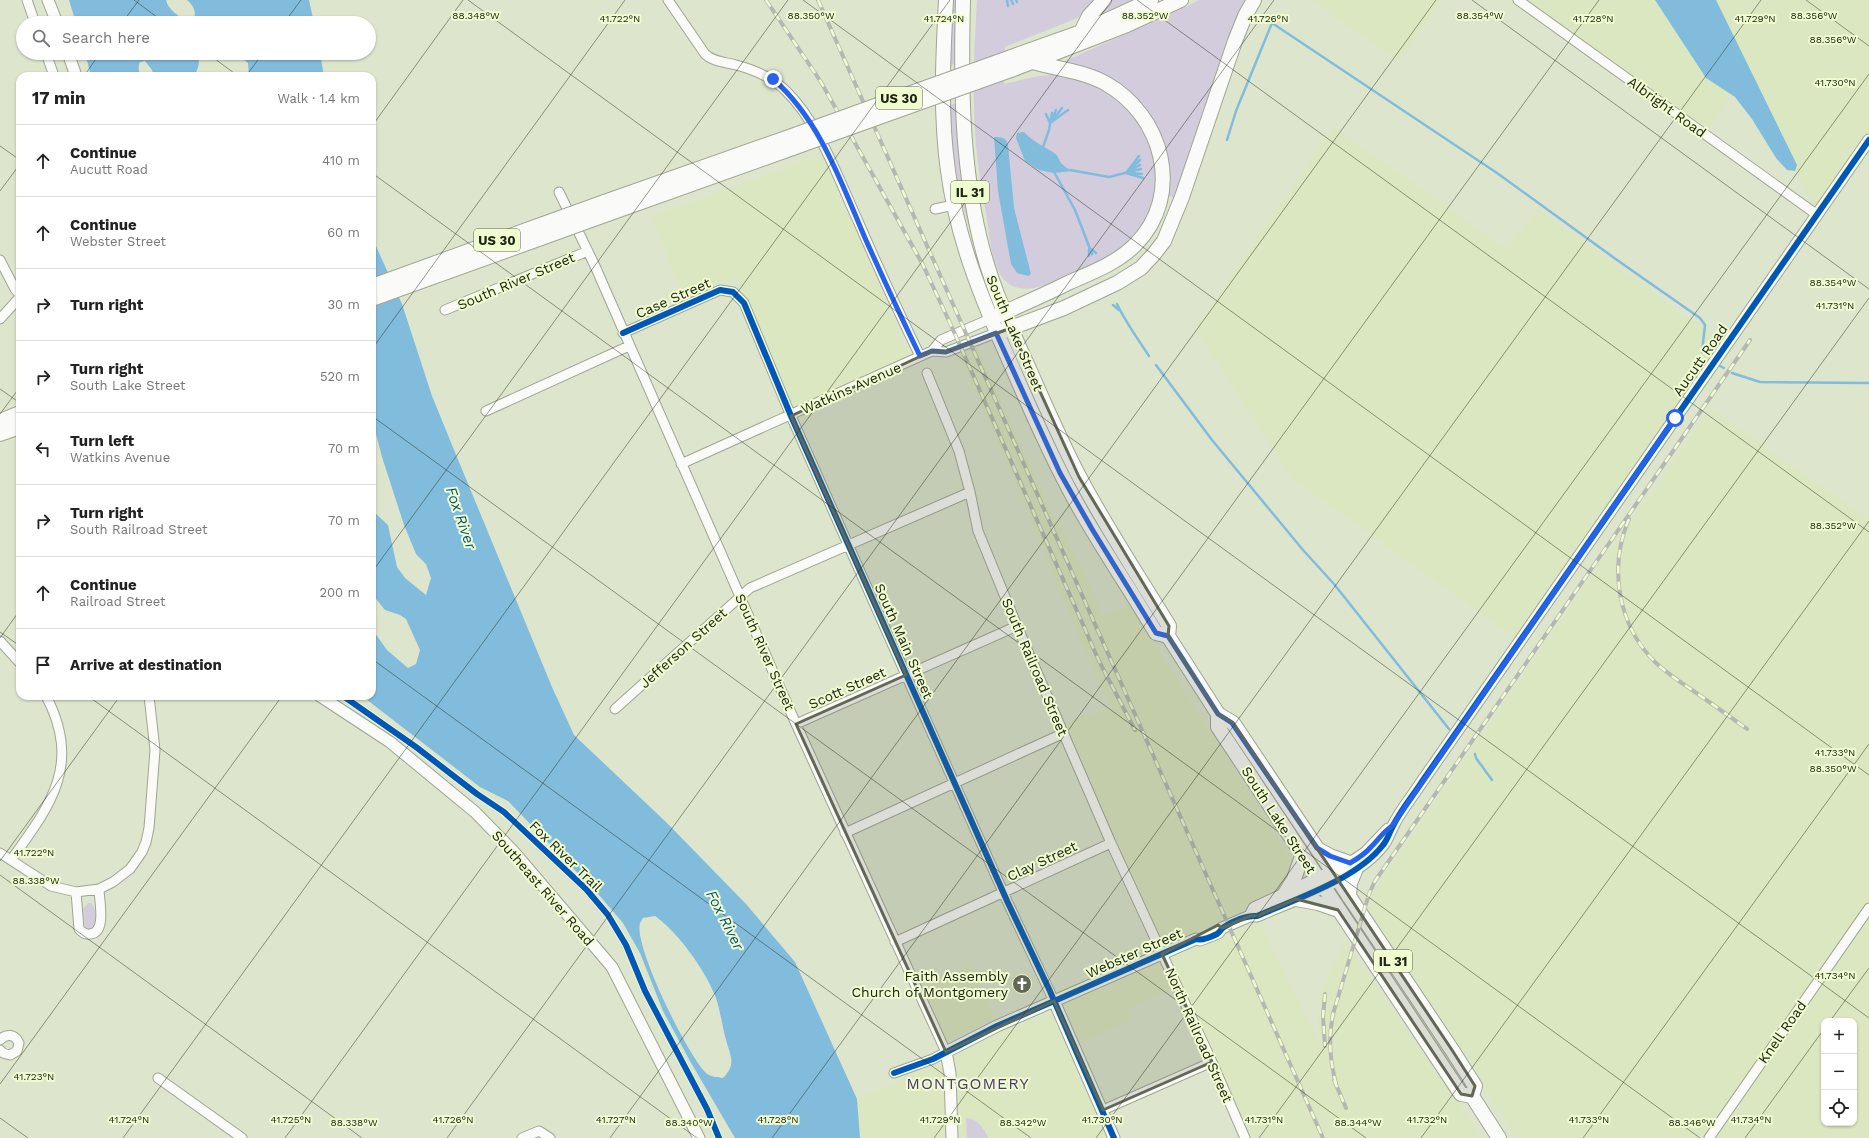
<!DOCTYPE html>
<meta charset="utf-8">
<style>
body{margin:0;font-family:"Work Sans",sans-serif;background:#f6f6f6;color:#222}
.controls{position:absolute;right:12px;bottom:12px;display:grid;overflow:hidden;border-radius:8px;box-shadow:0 1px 3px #0004}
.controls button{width:36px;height:36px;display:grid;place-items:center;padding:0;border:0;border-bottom:1px solid #e0e0e0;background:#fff;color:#222;font:20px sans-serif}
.stop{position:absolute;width:12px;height:12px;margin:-9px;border:3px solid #2563eb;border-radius:50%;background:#fff}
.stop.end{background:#2563eb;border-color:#fff;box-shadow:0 1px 4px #0008}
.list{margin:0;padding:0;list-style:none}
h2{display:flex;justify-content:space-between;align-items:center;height:52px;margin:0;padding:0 16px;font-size:17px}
h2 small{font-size:13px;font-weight:400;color:#767676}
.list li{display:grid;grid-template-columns:26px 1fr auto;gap:12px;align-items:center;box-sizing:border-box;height:72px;padding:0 16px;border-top:1px solid #e0e0e0}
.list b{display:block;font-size:15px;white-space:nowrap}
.list p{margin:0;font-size:13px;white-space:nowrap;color:#767676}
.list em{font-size:13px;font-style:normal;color:#767676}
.icon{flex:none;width:22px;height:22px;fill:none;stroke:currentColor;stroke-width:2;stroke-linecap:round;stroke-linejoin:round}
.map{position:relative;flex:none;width:1869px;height:1138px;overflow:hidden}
.search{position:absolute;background:#fff;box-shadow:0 1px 3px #0004;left:16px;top:16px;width:360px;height:44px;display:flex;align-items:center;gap:10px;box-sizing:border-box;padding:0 14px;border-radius:22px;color:#767676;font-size:15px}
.panel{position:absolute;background:#fff;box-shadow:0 1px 3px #0004;left:16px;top:72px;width:360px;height:628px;border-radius:12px}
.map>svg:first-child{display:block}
.built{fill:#dbe7c0;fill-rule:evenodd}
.green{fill:#d2ccdc}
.water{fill:#81bcdd;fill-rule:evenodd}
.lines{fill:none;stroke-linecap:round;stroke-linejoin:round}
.stream{stroke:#81bcdd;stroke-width:2.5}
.minor-casing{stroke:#9fa593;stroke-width:11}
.tertiary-casing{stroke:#9fa593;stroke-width:13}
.primary-casing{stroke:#9fa593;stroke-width:16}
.minor{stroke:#fafbf8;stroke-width:9}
.tertiary{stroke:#fafbf8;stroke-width:11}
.primary{stroke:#fafbf8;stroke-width:14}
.rail-casing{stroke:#b5b7b1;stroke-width:4}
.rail{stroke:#effcd0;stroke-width:2.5;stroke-dasharray:8;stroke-linecap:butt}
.primary-bridge-casing{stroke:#9fa593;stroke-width:16;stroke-linecap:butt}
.primary-bridge{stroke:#fafbf8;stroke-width:14}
.cycleway-casing{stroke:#effcd0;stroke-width:8}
.cycleway{stroke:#0057b8;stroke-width:6}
.route{stroke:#2563eb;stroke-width:5}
.marked{fill:#626855;fill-opacity:0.2;stroke:#626855;stroke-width:3;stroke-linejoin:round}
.ticks{fill:none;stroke:#202515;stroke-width:1;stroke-opacity:0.45}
.labels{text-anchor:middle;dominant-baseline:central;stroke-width:4;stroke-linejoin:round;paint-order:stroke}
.shield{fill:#effcd0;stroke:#5e664d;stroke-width:1}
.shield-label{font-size:13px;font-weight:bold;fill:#202515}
.street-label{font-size:14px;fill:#202515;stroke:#effcd0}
.poi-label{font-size:14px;fill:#202515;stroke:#effcd0;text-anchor:end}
.water-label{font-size:15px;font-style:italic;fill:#0e4e74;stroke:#effcd0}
.quarter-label{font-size:16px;letter-spacing:1px;fill:#513874;stroke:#effcd0}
.ticks-label{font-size:10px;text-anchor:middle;fill:#202515;stroke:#effcd0;stroke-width:4;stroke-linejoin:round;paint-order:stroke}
</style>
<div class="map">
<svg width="1869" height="1138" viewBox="0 0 1869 1138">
<rect width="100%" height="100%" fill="#dee5cd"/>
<path class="built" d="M1311 0H1442L1399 61Z
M1524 0H1663L1701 67 1731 95 1707 131Z
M1710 0H1869V132L1816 208 1749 87Z
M1334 127 1508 250 1538 209 1720 341 1516 639 1292 478 1196 329Z
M822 155 914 367 800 419 736 277 683 294 652 216Z
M977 345 1049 507 1085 572 1103 616 1130 604 1290 857 1293 869 1284 888 1247 909 1209 927 1161 945 1066 723 1112 707 1090 665 1010 470 958 352Z
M1711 408 1869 520V1138H1516L1364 906 1559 623ZM1824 1021H1854V1123H1824Z
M1258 922 1321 1048 1318 1023 1321 994 1345 941 1482 1138H1252L1171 959Z
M971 964 996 1019 946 1040 925 987Z
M1157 964 1164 968 1173 989 1128 1009 1132 1019 1081 1043 1067 1010 1068 1004Z
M1047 1013 1052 1015 1107 1138H959L958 1074 955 1057 963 1050Z
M935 1065 940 1066 942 1068 946 1138H860L857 1099Z"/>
<path class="green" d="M951 0H958L957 63 948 67Z
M977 0H1097L1085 13 1075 19 1005 47 1004 84C1028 79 1049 71 1074 77 1141 93 1184 176 1136 234 1116 257 1084 268 1057 280 1039 288 1016 296 1002 277 992 263 989 235 987 219 984 200 980 181 978 163 971 109 974 54 977 0Z
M1109 0H1133L1098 15Z
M1199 0H1248L1177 199 1169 196V176L1143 109 1058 64 1169 15Z
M958 103 980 258 978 259 953 170 948 105Z
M1053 440 1090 507 1152 608 1149 609 1099 530 1051 442Z
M88 903H91C96 908 98 921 95 928L89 930 85 926 83 909Z
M966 1118C977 1118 984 1128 988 1138H967Z"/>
<path class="water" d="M69 0H166C168 10 179 15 185 22L193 21C197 12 194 6 187 0H309L314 23H76Z
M1655 0H1716L1797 165 1795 171 1787 170 1776 158 1752 119 1735 97 1706 78Z
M85 53H198C200 62 199 68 194 76H154L152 70 145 61 140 62C138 67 138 71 141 76H91Z
M223 53H320L324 76H249L248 63 237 54Z
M1024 132C1033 142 1044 146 1054 153 1058 155 1059 160 1061 163 1064 166 1068 169 1072 171L1054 173 1039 170 1025 161 1016 138 1017 133Z
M994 137C1001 137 1006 137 1008 145L1014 208 1031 274 1028 276 1017 273 1011 264 998 191Z
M372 237 402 304 432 396 459 462 552 687 574 735 667 823 746 904 795 962 857 1099 860 1138H735L690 1061 663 1011 640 953 623 923 599 895 508 801 480 787 362 696H372V629L387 650 408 668 416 664 420 650 406 619 400 615 385 610 372 594V506L374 512 388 525 397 567 405 578 426 595 431 578 426 564 416 554 404 525 382 457 372 419ZM655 916C678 932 706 971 716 998 720 1010 722 1024 725 1036 729 1054 738 1063 723 1078 718 1077 710 1077 706 1073 688 1056 633 945 640 923 641 921 642 920 643 918Z"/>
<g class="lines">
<path class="stream" d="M1007 0 1008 6
M1011 0 1013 4
M1016 0 1017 2
M1046 114 1050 123
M1053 118 1056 110
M1053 120 1062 108
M1050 123 1068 110
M1227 140 1236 111 1272 23 1497 173 1617 260 1700 318 1705 325 1702 352
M1043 147 1049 130 1052 113
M1131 169 1140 160
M1053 170 1075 210 1092 254
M1070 170 1109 177 1141 169
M1131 170 1140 165
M1126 173 1139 156
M1126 173 1143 178
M1130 173 1142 174
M1091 249 1096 253
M1089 256V249
M1117 304C1126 323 1138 339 1149 356
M1113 305 1119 310
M1156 365 1212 440 1303 550 1334 584 1449 729
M1720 366 1724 368
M1732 373 1760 382 1869 383
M1475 754 1476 758 1492 780"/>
<g class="minor-casing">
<path id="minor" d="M27 0 35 23
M668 0 705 54C713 62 725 62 736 65 755 70 772 77 786 91 819 123 839 180 858 221 878 267 898 311 920 356
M1518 0 1816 214
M46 53 54 76
M559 192 595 266 796 724 946 1052 933 1059 894 1073
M935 209 954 205
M0 260 15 289 20 295
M445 310 588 251
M0 319 20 297
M623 333 720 290 733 292 744 303 791 416 902 666 1008 903 1054 1001
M932 351 946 352 996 333
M927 373 959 451 970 492 978 531 1017 626 1111 843 1212 1062 1245 1138
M486 411 629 346
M681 464 932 351 941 340 990 319
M0 641 20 663
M615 709 750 588 970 492
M796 724 1017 626
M845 833 1064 733
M0 853 51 886 76 892 99 889 113 882 130 869 142 852 146 842 149 828 155 750 149 696
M11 860C51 805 82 764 46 696
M76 892 79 929C82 932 85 935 90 934 107 933 99 900 99 889
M895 942 1111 843
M0 1040C6 1033 15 1034 19 1043L17 1051 10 1055 3 1053 0 1050
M158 1078 242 1138
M1103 1110 1212 1062
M522 1138 539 1131 550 1138
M1709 1138 1869 908"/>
</g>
<g class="tertiary-casing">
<path id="tertiary" d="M48 0 57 23
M68 53 76 76
M320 696 390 742 475 812 514 852 612 967 699 1138
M1250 916 1254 908 1350 863 1365 853 1388 829
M1054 1001 1114 1138
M952 1138 950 1073 946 1052 997 1026 1196 939 1200 940 1218 933 1222 928 1250 916H1257C1296 899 1357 879 1383 845 1388 839 1389 833 1393 826 1400 811 1412 797 1421 783L1869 140"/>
</g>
<g class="primary-casing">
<path id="primary" d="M946 0C943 57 940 114 948 171 957 239 982 300 1010 362 1030 409 1051 457 1076 502 1101 547 1130 589 1156 633L1168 636
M963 0C961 79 961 158 979 235 990 283 1010 327 1030 371 1046 407 1062 444 1080 478 1107 529 1139 577 1169 626L1168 636 1218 714 1233 723 1452 1050 1475 1086 1472 1096
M1081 32 1089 16 1104 0
M1011 57 1081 32 1151 0
M1011 70 1127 25 1181 0
M604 202 786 138
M608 214 793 148
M372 286 543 224
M372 299 547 236
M996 316C1021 305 1046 294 1070 282 1093 272 1117 263 1135 245 1185 195 1163 115 1105 83 1083 71 1057 69 1033 62
M1003 331 1064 308 1117 283 1141 268 1154 254 1164 241 1182 197 1235 41 1245 16 1254 0
M0 421 20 413
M0 434 20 427
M1218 714V727L1461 1094 1472 1096 1499 1138
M1319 850 1330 856 1350 863
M1284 895 1294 879 1302 856
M1349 897 1350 883 1355 871
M1296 899 1318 903 1338 910"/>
</g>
<use href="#minor" class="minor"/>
<use href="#tertiary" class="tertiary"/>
<use href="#primary" class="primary"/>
<g class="rail-casing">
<path id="rail" d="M766 0 821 82 923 265 955 334 1099 661 1135 730
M818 0 1323 1138
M1629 519C1608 568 1618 626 1656 663 1667 673 1680 682 1692 690 1711 703 1729 716 1747 729
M1325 994 1323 1017 1325 1046
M1334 1080 1346 1108
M1336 1084C1330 1060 1328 1039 1333 1014L1369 894 1375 881 1750 340"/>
</g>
<use href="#rail" class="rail"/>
<g class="primary-bridge-casing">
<path id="primary-bridge" d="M786 138 1011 57
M793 148 1011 70
M543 224 604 202
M547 236 608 214"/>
</g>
<use href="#primary-bridge" class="primary-bridge"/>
<g class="cycleway-casing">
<path id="cycleway" d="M623 333 720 290 733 292 744 303 791 416 1008 903 1049 989 1114 1138
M343 696 416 747 477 794 504 812 586 889 608 915 626 945 645 991 707 1109 719 1138
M894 1073 933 1059 997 1026 1196 939C1202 941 1211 937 1217 934 1220 932 1221 929 1224 927 1233 921 1247 915 1257 916 1296 899 1357 879 1383 845 1388 839 1389 833 1393 826 1400 811 1412 797 1421 783L1869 140"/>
</g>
<use href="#cycleway" class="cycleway"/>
</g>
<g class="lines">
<path class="route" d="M773 79C820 120 841 182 865 238 883 278 901 317 920 356L932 351 946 352 996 333 1060 473 1092 529 1156 633 1168 636 1218 714 1232 723 1317 848 1330 856 1350 863C1357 859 1365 854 1371 847 1378 840 1383 832 1392 826L1675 418"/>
</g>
<path class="marked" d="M1011 328 1079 477 1169 626 1168 636 1218 714 1233 723 1452 1050 1475 1086 1472 1096 1461 1094 1338 910 1296 899 1257 916H1250L1222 928 1218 925 1162 954 1212 1062 1103 1110 1054 1001 946 1052 796 724 906 675 791 416 932 351 946 352Z"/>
<path class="ticks" d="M134 0 165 23M468 0 1869 1018M803 0 1869 775M1137 0 1869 532M1472 0 1869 289M1806 0 1869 46M122 23 139 0M284 23 301 0M207 53 238 76M84 76 100 53M246 76 263 53M372 126 463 0M0 146 20 160M372 173 1700 1138M0 191 20 164M372 349 625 0M0 389 20 403M0 414 20 387M372 416 1366 1138M372 572 788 0M0 632 20 646M0 638 20 610M372 659 1031 1138M88 696 697 1138M0 861 120 696M0 875 362 1138M1830 1021 1869 968M0 1084 282 696M0 1118 28 1138M123 1138 950 0M285 1138 1112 0M447 1138 1274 0M610 1138 1436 0M772 1138 1599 0M934 1138 1761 0M1096 1138 1869 74M1259 1138 1869 298M1421 1138 1869 521M1583 1138 1869 744M1745 1138 1824 1029"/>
<defs>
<g id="church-disc" transform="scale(1)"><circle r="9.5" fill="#626855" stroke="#effcd0"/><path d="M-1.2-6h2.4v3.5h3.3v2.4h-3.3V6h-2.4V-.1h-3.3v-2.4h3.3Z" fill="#fff"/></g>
</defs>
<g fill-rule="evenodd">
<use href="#church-disc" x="1022" y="984"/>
</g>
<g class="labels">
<g class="shield">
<rect x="876" y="87" width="46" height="22" rx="3"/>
<rect x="951" y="181" width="38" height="22" rx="3"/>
<rect x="474" y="229" width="46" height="22" rx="3"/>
<rect x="1374" y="950" width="38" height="22" rx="3"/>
</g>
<g class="shield-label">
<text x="899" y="98">US 30</text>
<text x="970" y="192">IL 31</text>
<text x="497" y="240">US 30</text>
<text x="1393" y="961">IL 31</text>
</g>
<g class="street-label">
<text transform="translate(1667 107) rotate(36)">Albright Road</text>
<text transform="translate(516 281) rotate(-23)">South River Street</text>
<text transform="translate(673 298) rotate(-24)">Case Street</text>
<text transform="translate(1015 333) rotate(67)">South Lake Street</text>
<text transform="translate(1700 360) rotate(-55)">Aucutt Road</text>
<text transform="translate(851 388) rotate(-24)">Watkins Avenue</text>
<text transform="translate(904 641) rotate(66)">South Main Street</text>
<text transform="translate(683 648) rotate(-42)">Jefferson Street</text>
<text transform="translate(765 652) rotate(66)">South River Street</text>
<text transform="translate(1035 667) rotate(67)">South Railroad Street</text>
<text transform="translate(847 688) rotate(-24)">Scott Street</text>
<text transform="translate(1279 820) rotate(57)">South Lake Street</text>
<text transform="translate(566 856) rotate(44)">Fox River Trail</text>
<text transform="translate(1042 861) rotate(-25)">Clay Street</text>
<text transform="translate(543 888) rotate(49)">Southeast River Road</text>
<text transform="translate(1134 953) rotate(-24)">Webster Street</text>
<text transform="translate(1782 1032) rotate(-55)">Knell Road</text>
<text transform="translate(1199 1035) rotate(66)">North Railroad Street</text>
</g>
<g class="poi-label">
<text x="1008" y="976">Faith Assembly<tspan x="1008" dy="16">Church of Montgomery</tspan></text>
</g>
<g class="water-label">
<text transform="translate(461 518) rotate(71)">Fox River</text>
<text transform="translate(725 920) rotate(63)">Fox River</text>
</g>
<g class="quarter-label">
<text x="968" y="1083">MONTGOMERY</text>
</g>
</g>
<g class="ticks-label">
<text x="476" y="19">88.348°W</text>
<text x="811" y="19">88.350°W</text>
<text x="1145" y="19">88.352°W</text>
<text x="1480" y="19">88.354°W</text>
<text x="1814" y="19">88.356°W</text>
<text x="620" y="22">41.722°N</text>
<text x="944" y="22">41.724°N</text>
<text x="1268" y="22">41.726°N</text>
<text x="1593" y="22">41.728°N</text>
<text x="1755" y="22">41.729°N</text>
<text x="1833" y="43">88.356°W</text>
<text x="1835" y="86">41.730°N</text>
<text x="1833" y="286">88.354°W</text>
<text x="1835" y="309">41.731°N</text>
<text x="1833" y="529">88.352°W</text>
<text x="1835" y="756">41.733°N</text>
<text x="1833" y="772">88.350°W</text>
<text x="34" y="856">41.722°N</text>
<text x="36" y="884">88.338°W</text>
<text x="1835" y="979">41.734°N</text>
<text x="34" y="1080">41.723°N</text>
<text x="129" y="1123">41.724°N</text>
<text x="291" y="1123">41.725°N</text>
<text x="453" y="1123">41.726°N</text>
<text x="616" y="1123">41.727°N</text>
<text x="778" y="1123">41.728°N</text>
<text x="940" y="1123">41.729°N</text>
<text x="1102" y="1123">41.730°N</text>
<text x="1264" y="1123">41.731°N</text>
<text x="1427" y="1123">41.732°N</text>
<text x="1589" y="1123">41.733°N</text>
<text x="1751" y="1123">41.734°N</text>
<text x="354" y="1126">88.338°W</text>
<text x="689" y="1126">88.340°W</text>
<text x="1023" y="1126">88.342°W</text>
<text x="1358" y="1126">88.344°W</text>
<text x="1692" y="1126">88.346°W</text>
</g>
</svg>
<div class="controls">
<button>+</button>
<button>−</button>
<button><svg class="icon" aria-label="locate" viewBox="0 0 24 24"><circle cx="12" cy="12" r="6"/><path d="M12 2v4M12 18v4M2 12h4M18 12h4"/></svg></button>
</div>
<div class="stop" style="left:1675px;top:418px"></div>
<div class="stop end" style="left:773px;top:79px"></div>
<div class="search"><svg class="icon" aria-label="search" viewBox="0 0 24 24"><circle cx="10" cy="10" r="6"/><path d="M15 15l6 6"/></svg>Search here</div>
<section class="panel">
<h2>17 min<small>Walk · 1.4 km</small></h2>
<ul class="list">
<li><svg class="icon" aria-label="ahead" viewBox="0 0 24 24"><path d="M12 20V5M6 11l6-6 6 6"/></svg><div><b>Continue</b><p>Aucutt Road</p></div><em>410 m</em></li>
<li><svg class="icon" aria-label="ahead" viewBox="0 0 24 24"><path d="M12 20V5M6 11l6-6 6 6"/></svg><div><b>Continue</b><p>Webster Street</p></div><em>60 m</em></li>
<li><svg class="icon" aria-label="right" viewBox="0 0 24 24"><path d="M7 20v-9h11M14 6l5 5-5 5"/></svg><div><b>Turn right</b></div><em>30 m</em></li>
<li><svg class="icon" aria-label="right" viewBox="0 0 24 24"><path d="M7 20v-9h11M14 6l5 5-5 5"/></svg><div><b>Turn right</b><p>South Lake Street</p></div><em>520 m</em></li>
<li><svg class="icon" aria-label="left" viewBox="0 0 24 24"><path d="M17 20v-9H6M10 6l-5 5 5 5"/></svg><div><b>Turn left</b><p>Watkins Avenue</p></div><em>70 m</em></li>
<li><svg class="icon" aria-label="right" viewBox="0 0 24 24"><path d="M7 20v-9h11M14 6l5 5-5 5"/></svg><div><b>Turn right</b><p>South Railroad Street</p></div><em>70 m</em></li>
<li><svg class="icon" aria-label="ahead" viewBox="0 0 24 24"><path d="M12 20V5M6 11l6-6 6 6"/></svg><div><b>Continue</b><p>Railroad Street</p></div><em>200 m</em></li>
<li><svg class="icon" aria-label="arrive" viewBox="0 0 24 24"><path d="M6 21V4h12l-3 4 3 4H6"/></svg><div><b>Arrive at destination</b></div></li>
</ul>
</section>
</div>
